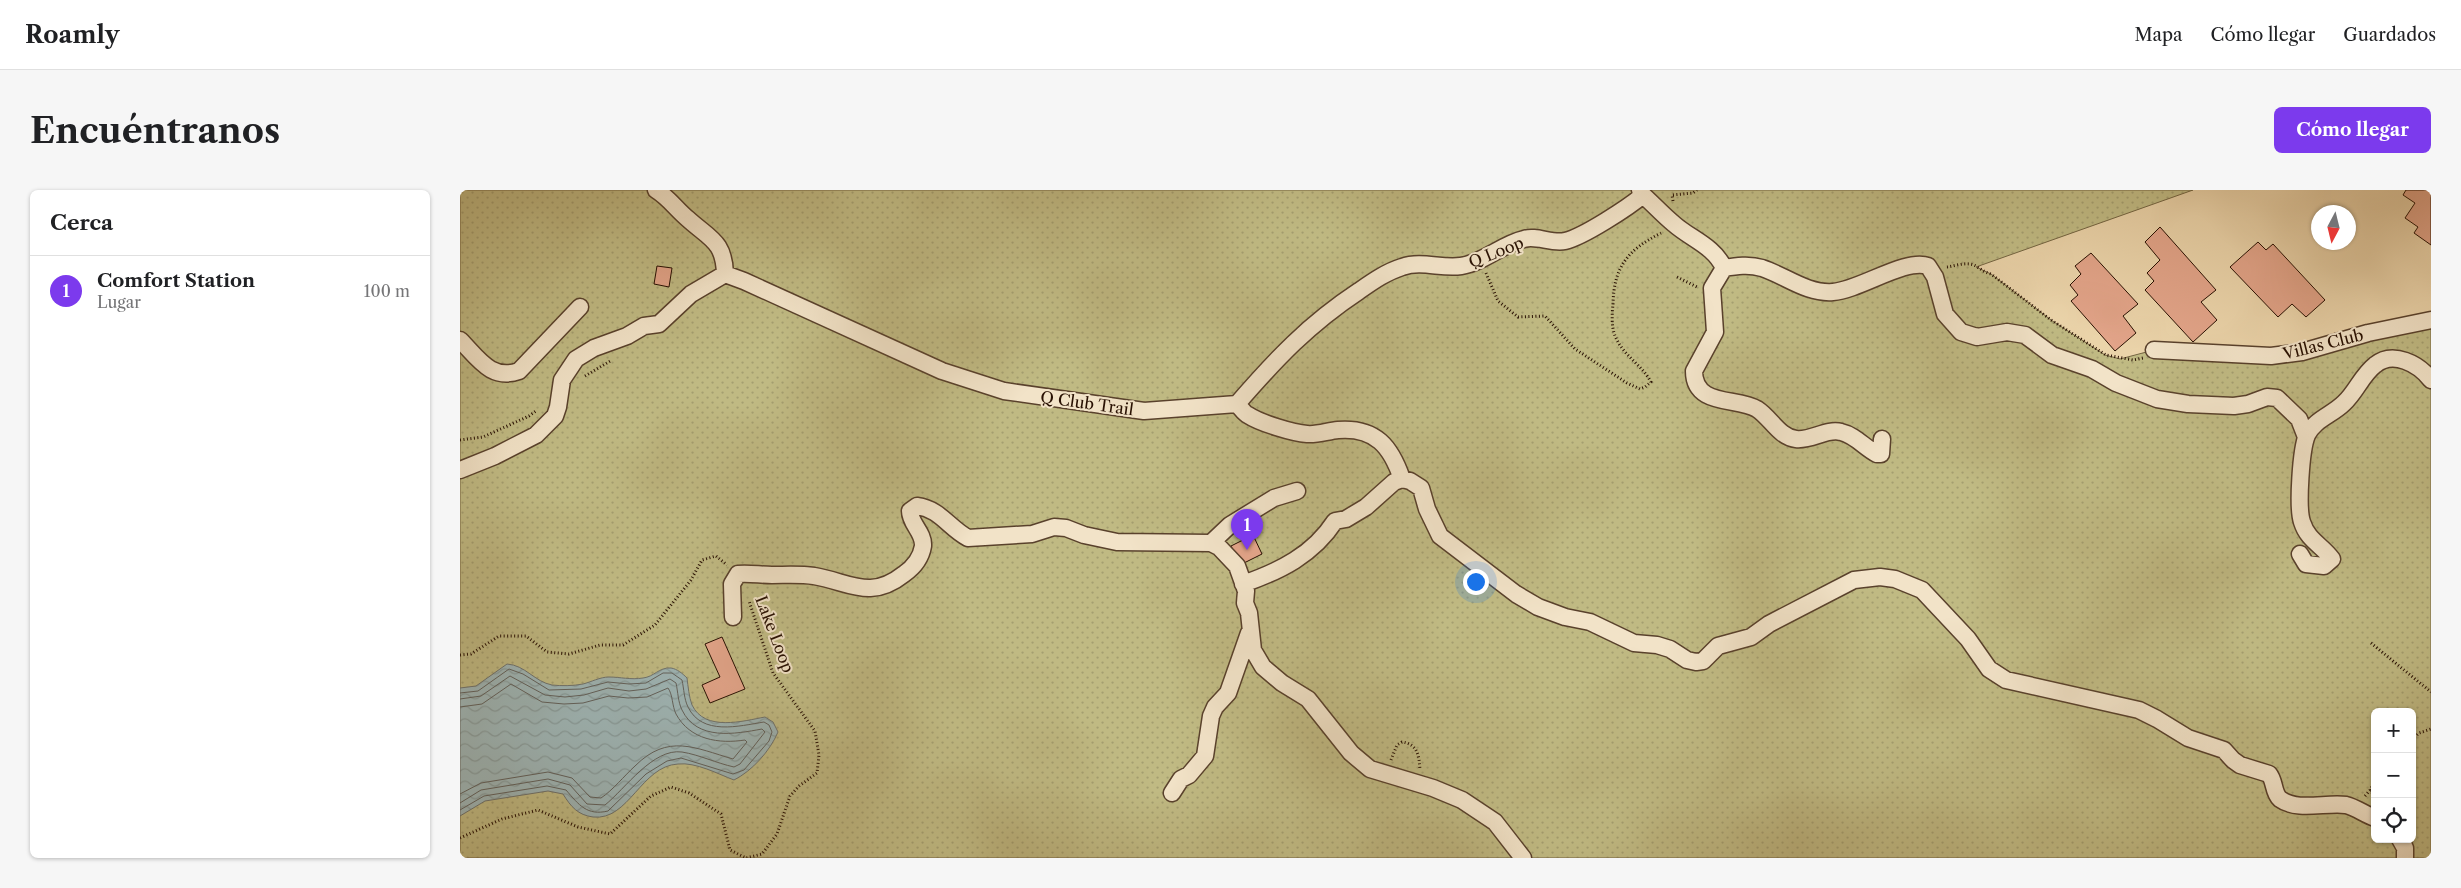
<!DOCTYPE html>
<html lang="es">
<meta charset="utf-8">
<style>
body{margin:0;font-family:"Libre Caslon Text",serif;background:#f6f6f6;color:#202124}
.controls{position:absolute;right:15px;bottom:15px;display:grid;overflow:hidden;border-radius:8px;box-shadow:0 1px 4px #0004}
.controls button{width:45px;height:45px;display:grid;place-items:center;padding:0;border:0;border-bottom:1px solid #e0e0e0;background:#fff;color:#202124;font:25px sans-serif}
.compass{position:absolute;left:1851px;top:15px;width:45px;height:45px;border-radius:50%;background:#fff;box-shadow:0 1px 4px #0004;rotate:187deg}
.you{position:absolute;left:1015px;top:391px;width:18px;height:18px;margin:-12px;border:4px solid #fff;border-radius:50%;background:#1a73e8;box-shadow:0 0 0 8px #1a73e833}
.badge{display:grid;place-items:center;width:32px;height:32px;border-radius:50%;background:#7c3aed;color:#fff;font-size:16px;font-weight:700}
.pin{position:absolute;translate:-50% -41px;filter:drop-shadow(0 1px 2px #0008)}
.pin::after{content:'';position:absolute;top:26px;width:18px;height:15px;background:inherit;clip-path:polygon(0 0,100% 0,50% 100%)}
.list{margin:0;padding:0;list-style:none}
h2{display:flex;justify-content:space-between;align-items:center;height:65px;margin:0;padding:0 20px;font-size:21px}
h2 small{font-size:16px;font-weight:400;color:#757577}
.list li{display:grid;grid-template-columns:32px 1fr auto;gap:15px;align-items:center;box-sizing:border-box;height:70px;padding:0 20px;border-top:1px solid #e0e0e0}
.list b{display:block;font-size:19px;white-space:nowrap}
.list p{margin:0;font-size:16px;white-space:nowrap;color:#757577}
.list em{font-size:16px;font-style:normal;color:#757577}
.icon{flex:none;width:28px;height:28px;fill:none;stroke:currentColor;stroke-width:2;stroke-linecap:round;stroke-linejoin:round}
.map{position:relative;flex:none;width:1971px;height:668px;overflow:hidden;border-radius:8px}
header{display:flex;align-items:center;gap:30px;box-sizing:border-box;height:70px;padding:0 25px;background:#fff;border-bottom:1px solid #e0e0e0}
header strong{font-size:24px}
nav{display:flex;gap:28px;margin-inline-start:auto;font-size:18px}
.intro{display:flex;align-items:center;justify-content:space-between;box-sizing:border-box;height:120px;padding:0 30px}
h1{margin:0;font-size:35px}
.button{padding:12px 22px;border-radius:8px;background:#7c3aed;color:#fff;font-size:18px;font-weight:700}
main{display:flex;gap:30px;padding:0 30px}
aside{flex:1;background:#fff;border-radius:8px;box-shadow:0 1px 4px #0004}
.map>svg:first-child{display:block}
.grass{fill:url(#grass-dots);stroke:#746542;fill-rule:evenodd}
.water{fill:url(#water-waves);stroke:#6f736d}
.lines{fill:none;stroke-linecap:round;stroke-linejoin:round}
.shore{stroke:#63625c;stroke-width:1}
.building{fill:#e2a489;stroke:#281002}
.minor-casing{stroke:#59412c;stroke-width:19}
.path{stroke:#281002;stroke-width:3;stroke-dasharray:1 2.5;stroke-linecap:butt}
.minor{stroke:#f2e3c8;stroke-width:16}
.labels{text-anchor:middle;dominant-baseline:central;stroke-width:4;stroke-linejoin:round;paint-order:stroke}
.street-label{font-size:16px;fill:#281002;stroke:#f2e3c8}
</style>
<header>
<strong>Roamly</strong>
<nav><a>Mapa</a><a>Cómo llegar</a><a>Guardados</a></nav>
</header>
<div class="intro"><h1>Encuéntranos</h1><a class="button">Cómo llegar</a></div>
<main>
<aside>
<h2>Cerca<small></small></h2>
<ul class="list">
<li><span class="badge">1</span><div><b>Comfort Station</b><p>Lugar</p></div><em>100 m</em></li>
</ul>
</aside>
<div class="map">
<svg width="1971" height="668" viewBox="0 0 1971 668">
<defs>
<pattern id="grass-dots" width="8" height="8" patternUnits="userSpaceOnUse" patternTransform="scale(1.25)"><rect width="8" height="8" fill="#c0ba83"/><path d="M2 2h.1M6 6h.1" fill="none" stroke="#a59f70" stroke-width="1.8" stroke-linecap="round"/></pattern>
<pattern id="water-waves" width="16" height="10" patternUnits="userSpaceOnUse" patternTransform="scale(1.25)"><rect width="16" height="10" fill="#9eb5b5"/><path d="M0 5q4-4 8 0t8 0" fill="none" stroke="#889b9a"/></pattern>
</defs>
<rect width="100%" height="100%" fill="#ebd4aa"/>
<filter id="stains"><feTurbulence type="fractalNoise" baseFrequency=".004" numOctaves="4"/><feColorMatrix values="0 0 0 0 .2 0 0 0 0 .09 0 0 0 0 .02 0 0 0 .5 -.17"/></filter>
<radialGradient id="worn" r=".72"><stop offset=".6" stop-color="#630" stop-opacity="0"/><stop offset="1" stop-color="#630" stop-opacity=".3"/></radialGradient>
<path class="grass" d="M0 0H1733L1516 77 1531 84 1591 130 1645 165 1660 169 1694 160 1811 166 1971 130V668H0ZM1915 522H1952V649H1915Z"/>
<path class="water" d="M47 474C65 475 75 492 92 495 101 496 113 496 123 494 131 492 140 487 149 487 160 487 171 490 183 488 194 487 199 477 211 478 217 479 222 483 227 488 228 496 229 507 232 515 245 542 283 531 305 527L313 532 318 542C310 561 292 581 274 590 258 584 236 572 218 574 181 576 169 631 133 627 118 625 111 617 103 604L88 601 25 611 0 626V498L16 496Z"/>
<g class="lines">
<path class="shore" d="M0 503 18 501 49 479 63 484 89 500 121 499 148 492 169 494 186 493 203 483H212L222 490C224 499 224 509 228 517 242 546 279 536 304 532L309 535 312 542 309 551 284 580 273 584 221 568 207 571 186 584 148 621C127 626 119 615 106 600L87 596 24 606 0 620
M0 509 21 506 50 486 85 505 105 507 124 505 148 498 169 501 186 499 210 489 216 493C218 502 218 512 222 520 237 551 275 544 302 539L305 542 280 574 274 577C256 573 240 565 222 562 193 558 165 599 145 615L127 614 110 595 88 589 21 600 0 613
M0 517 22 514 51 494 82 512 104 514 123 513 149 506 168 508 187 507 208 498C213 505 212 516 216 524 230 550 259 554 285 550L287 552 273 569C235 558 208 543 175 576 164 586 153 600 141 608L130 607 112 588 88 582 21 593 0 604"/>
</g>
<path class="building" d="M1946 0H1971V55L1954 43 1958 37 1945 28 1955 13 1943 5Z
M1700 37 1756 100 1741 112 1757 130 1733 152 1685 100 1694 91 1687 83 1700 70 1685 52Z
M1798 52 1806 60 1813 54 1865 110 1846 127 1832 114 1818 127 1770 77Z
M1631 63 1678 114 1663 126 1676 143 1655 161 1611 111 1618 105 1610 95 1621 84 1615 76Z
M197 76 212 78 209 97 194 94Z
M793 345 802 364 780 375 771 356Z
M262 447 285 499 250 513 242 495 260 487 245 454Z"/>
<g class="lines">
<g class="minor-casing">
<path id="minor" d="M196 0C209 8 216 19 228 29 250 49 264 51 265 84
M1183 5C1193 14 1203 25 1214 34 1231 49 1254 56 1264 78 1276 76 1289 74 1302 78 1326 86 1347 104 1373 102 1400 100 1445 68 1468 76L1475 87 1485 124 1501 142 1517 147 1547 142 1565 145 1592 165 1632 179 1656 193 1697 209 1728 214 1774 216 1788 214 1807 207 1817 208 1839 229 1846 247
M1264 78 1252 98 1255 142 1234 181C1234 217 1277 207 1297 219 1311 228 1319 247 1336 249 1351 251 1367 238 1381 242 1395 245 1405 258 1417 264H1421L1422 249
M265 84 284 91 482 181 544 201 684 221 777 214C816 169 849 134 899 101 912 92 926 82 942 77 962 70 981 79 1001 76 1023 73 1042 54 1064 49 1076 45 1092 54 1105 51 1123 47 1169 17 1183 5L1180 0
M0 150C18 168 31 191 59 181L120 117
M1694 160 1811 166 1842 162 1908 143 1971 130
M777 214C781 218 784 223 788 225 800 233 833 243 847 244 857 245 868 241 878 240 916 237 931 257 942 289
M0 280 35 266 76 245 95 226 98 217 102 190 116 169 134 158 167 146 184 136 199 134 231 104 265 84
M751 353 770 335 814 308 837 301
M1840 364 1846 374 1864 376 1872 369C1862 355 1848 351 1842 332 1837 317 1841 259 1847 245 1855 229 1872 225 1884 213 1896 202 1902 185 1915 175 1933 160 1959 174 1971 190
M783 394C820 381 853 365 875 331L886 329 906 317 934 292 942 289 950 291 961 298 967 319 980 346 1056 404 1078 417 1105 427 1130 432 1174 453 1197 455 1210 459 1227 470 1236 472 1243 471 1258 456 1291 447 1309 434 1394 390 1420 387 1435 389 1462 400 1508 449 1529 479 1546 490 1679 520 1697 529 1728 548 1764 560 1773 570 1780 575 1809 584C1815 591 1813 603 1820 609 1838 622 1866 612 1886 615 1895 617 1906 625 1915 628
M273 427 272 394 278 384C290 383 300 385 312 385 326 385 340 384 354 386 390 392 410 411 444 384 454 377 461 368 463 356 464 342 450 334 450 321L457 316C480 319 489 338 508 348L572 344 594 337 606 338 624 345 657 352 751 353 759 357 777 376 786 401 785 413 789 423 793 460 803 477 822 493 848 509 891 563 910 579 973 598 1002 610 1035 632 1063 668
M712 603 721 589 729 585 745 566 751 526 755 517 768 503 789 443
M1940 649 1945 658V668"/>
</g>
<path class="path" d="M1213 11 1212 5 1233 3 1237 0
M1487 77C1496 76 1507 71 1516 76 1522 80 1524 82 1531 84L1591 130 1646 165 1673 170 1683 168
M1026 83 1038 111 1058 127 1085 126 1115 159 1167 193 1180 199 1185 197 1191 192C1182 175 1164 166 1156 148 1151 138 1152 124 1153 114 1154 76 1168 60 1201 43
M1217 87 1237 97
M125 186 152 170
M0 250 23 247 69 226 76 221
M1911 453 1971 502
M0 465 11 464 39 446H66L87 462 109 464 140 455H163L195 435 231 390 242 370 256 366 267 375
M1952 550 1959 543 1971 539
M931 570 937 555 942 552C958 554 959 566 960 580
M1911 599 1915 612
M1905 606 1911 599 1915 589
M0 648 42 629 78 620 118 637 150 644 191 606 211 597 229 603 261 624 270 660 286 668 302 664 317 644 330 606 339 596 357 583 359 565 355 541 313 483 289 411"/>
<use href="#minor" class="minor"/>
</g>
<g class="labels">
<g class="street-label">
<text transform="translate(1036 62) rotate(-22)">Q Loop</text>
<text transform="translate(1863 154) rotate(-14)">Villas Club</text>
<text transform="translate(627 213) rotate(8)">Q Club Trail</text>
<text transform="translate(315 444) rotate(69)">Lake Loop</text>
</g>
</g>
<rect width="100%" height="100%" filter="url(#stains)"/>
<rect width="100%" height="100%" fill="url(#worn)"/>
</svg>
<div class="controls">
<button>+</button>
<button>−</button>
<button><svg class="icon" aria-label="locate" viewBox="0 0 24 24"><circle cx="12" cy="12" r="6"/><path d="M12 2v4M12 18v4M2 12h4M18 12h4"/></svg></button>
</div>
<svg class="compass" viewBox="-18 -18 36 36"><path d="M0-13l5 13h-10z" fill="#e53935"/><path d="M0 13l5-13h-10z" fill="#757577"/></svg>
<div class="you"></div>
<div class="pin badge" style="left:787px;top:360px">1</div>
</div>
</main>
